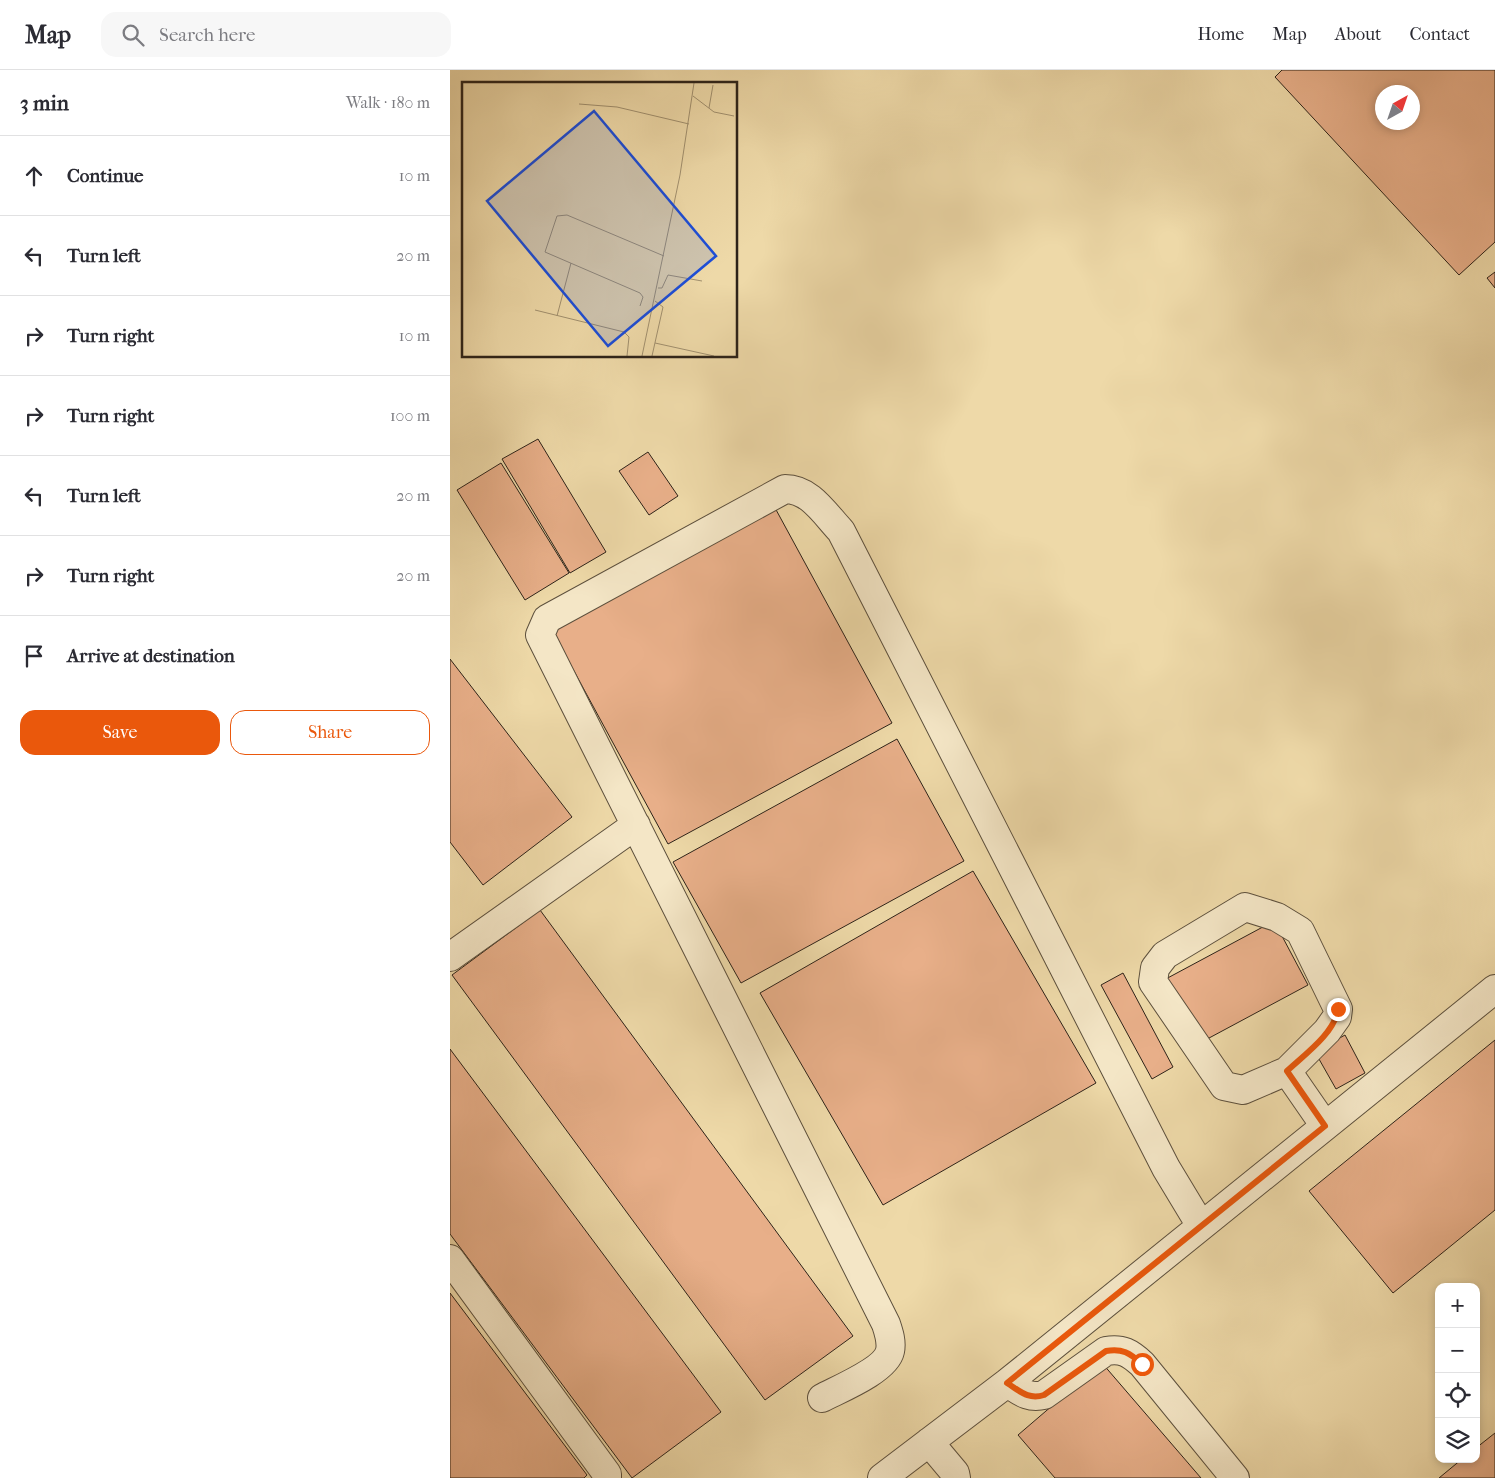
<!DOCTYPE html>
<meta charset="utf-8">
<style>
body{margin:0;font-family:"IM FELL French Canon",serif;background:#f7f7f7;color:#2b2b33}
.controls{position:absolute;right:15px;bottom:15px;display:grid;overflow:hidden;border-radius:10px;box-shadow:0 2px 8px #0003}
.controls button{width:45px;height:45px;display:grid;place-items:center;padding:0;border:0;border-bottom:1px solid #e1e1e2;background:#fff;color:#2b2b33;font:25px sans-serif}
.compass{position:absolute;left:925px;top:15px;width:45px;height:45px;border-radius:50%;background:#fff;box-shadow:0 2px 8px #0003;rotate:40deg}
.stop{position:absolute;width:15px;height:15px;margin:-11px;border:4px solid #ea580c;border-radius:50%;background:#fff}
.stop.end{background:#ea580c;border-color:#fff;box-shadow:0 1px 5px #0008}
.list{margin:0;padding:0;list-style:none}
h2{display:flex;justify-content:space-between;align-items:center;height:65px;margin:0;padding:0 20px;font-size:21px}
h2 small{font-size:16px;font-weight:400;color:#7c7c81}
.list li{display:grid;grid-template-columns:32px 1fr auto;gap:15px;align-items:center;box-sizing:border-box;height:80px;padding:0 20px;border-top:1px solid #e1e1e2}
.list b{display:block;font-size:19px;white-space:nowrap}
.list em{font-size:16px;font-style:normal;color:#7c7c81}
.actions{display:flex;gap:10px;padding:15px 20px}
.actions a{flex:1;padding:11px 0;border:1px solid #ea580c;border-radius:15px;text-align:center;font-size:18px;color:#ea580c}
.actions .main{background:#ea580c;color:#fff}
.icon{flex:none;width:28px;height:28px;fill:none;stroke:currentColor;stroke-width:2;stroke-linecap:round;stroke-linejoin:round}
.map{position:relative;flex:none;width:1045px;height:1408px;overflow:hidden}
header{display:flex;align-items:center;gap:30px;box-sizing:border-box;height:70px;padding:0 25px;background:#fff;border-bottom:1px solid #e1e1e2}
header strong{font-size:24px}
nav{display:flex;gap:28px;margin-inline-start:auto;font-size:18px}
.search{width:350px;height:45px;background:#f7f7f7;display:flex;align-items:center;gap:12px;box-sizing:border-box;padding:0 18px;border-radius:15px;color:#7c7c81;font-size:19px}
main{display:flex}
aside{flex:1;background:#fff}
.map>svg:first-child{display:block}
.building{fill:#e8af89;stroke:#2d2319;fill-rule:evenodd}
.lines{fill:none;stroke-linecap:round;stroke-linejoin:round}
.minor-casing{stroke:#5d503d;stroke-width:30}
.minor{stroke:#f4e6c6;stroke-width:28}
.route{stroke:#ea580c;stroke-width:6}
.inset-road{fill:none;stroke:#a1906f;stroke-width:1}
.view{fill:#1d4ed8;fill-opacity:0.15;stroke:#1d4ed8;stroke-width:2.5}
.inset-edge{fill:none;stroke:#2d2319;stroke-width:2.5}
</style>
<header>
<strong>Map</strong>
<div class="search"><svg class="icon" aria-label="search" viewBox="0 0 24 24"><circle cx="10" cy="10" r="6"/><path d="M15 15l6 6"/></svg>Search here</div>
<nav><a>Home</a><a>Map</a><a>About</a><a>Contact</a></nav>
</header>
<main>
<aside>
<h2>3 min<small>Walk · 180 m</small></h2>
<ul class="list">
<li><svg class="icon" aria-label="ahead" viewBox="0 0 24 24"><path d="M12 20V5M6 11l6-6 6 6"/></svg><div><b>Continue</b></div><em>10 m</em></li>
<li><svg class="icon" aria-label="left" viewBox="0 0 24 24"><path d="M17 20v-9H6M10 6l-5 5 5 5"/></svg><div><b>Turn left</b></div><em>20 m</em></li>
<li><svg class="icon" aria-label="right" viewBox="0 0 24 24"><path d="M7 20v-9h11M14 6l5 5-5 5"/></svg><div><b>Turn right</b></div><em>10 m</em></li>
<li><svg class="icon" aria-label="right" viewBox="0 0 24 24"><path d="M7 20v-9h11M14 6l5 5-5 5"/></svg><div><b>Turn right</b></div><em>100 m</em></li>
<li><svg class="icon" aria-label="left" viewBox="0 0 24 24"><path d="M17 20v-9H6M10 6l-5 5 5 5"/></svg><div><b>Turn left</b></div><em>20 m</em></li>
<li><svg class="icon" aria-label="right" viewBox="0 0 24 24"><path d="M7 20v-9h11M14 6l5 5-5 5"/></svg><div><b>Turn right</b></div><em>20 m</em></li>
<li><svg class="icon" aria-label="arrive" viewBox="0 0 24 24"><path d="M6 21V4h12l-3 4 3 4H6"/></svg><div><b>Arrive at destination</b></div></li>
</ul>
<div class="actions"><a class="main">Save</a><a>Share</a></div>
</aside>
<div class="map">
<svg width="1045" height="1408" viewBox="0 0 1045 1408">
<rect width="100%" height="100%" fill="#eed9a8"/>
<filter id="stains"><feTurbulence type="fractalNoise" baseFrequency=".004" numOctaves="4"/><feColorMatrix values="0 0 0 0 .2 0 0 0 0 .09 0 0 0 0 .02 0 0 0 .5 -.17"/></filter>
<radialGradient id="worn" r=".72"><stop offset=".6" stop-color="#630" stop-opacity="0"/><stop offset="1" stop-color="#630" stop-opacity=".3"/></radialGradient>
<path class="building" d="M832 0H1045V172L1009 205 825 7ZM932 22H962V52H932Z
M1045 202V218L1037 208Z
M88 369 156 482 120 503 52 389Z
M198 382 228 426 199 445 169 401Z
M51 393 119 503 75 530 7 420Z
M324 436 442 653 218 774 100 557Z
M0 589 122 747 33 815 0 772Z
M447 669 514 791 291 913 223 792Z
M523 801 646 1013 433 1135 310 923Z
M90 840 403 1266 315 1330 2 905Z
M824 851 858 915 746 975 712 911Z
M673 903 723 997 702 1009 651 915Z
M895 965 915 1003 886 1019 865 982Z
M1045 970V1140L943 1223 859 1121Z
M0 979 271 1342 182 1408 0 1164Z
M0 1223 137 1405 134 1408H0Z
M652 1293 751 1408H605L568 1365Z
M1045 1363V1408H989L1012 1389H1026V1378Z"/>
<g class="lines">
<g class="minor-casing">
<path id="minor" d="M795 837 827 847 850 861 888 939 887 947 877 961 837 1001 793 1020 774 1016 703 912 705 898 715 885Z
M0 887 186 755
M837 1001 875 1056
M0 1189 157 1404V1408
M557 1313C570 1321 578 1329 594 1325L656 1281C672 1278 680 1283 692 1294L785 1408
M372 1328C389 1319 436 1300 440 1281 442 1272 439 1263 436 1254L90 565 97 549 335 419C360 419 374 443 391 461L716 1098 751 1156
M479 1372 505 1403 506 1408
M432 1408 557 1313 1045 919"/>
</g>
<use href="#minor" class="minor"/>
</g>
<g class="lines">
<path class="route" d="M692 1294C680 1283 672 1278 656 1281L594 1325C578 1330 570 1321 557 1313L875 1056 837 1001C854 985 885 963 888 939"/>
</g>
<g transform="translate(12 12)">
<rect width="275" height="275" fill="#eed9a8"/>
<path class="inset-road" d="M231 14 252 30 272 34M117 22 155 25 227 42M247 26 251 3M196 206H200L206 193 240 199M178 224 181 215 178 211 83 170 95 134 105 133 202 174M73 228 162 250 167 255 165 274M95 234 109 181M193 261 252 274M180 274 218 93 232 1M190 274 201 225 193 219"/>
<path class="view" d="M132 29 254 174 146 264 25 119Z"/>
<rect width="275" height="275" class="inset-edge"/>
</g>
<rect width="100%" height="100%" filter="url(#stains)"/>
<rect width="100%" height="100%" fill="url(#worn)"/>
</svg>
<div class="controls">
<button>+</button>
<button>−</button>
<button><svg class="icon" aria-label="locate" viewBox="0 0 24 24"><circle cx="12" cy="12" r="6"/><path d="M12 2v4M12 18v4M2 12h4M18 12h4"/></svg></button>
<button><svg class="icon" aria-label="layers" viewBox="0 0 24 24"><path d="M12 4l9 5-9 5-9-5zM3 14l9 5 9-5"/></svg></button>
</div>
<svg class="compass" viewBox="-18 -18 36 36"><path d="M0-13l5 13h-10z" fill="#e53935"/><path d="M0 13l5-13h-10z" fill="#7c7c81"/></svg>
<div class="stop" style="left:692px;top:1294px"></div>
<div class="stop end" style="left:888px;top:939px"></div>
</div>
</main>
